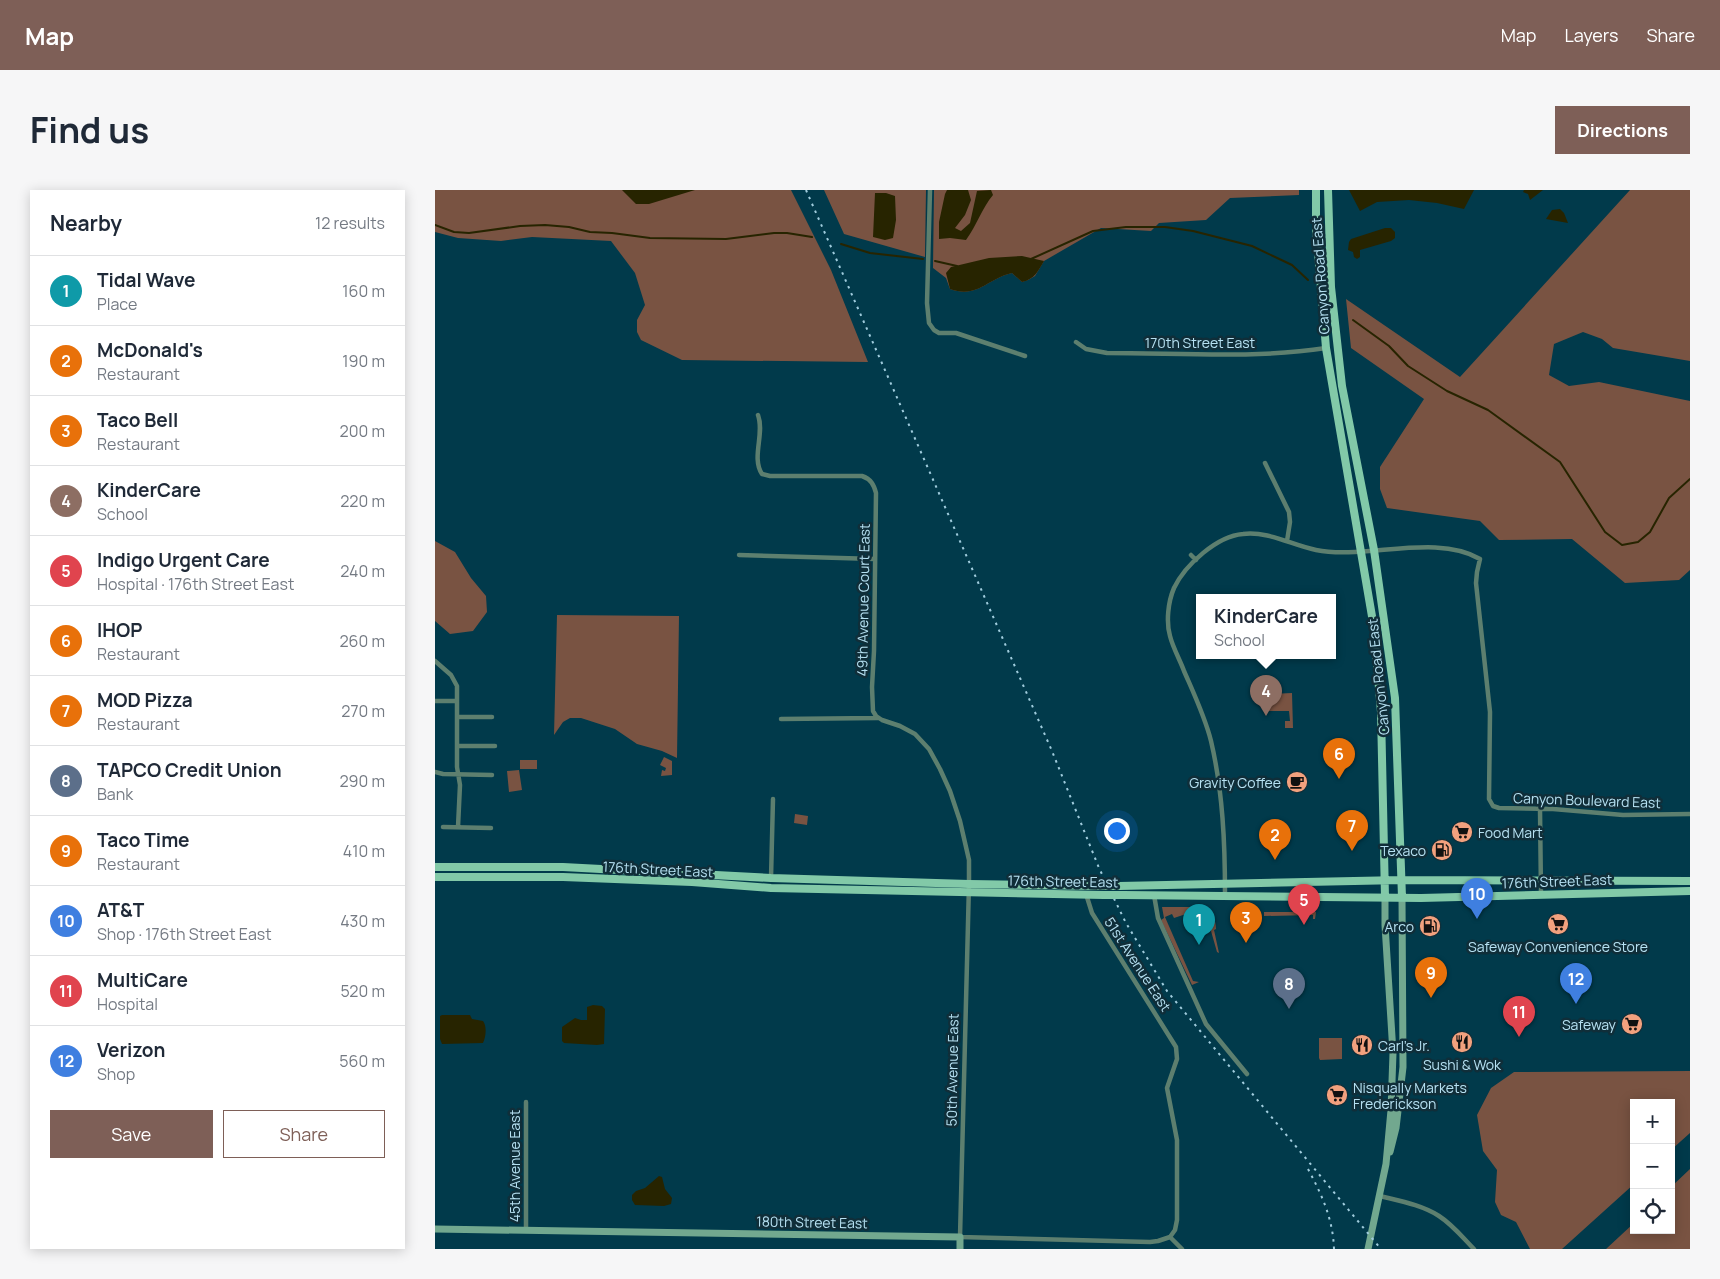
<!DOCTYPE html>
<meta charset="utf-8">
<style>
body{margin:0;font-family:Manrope,sans-serif;background:#f6f6f7;color:#1f2937}
.controls{position:absolute;right:15px;bottom:15px;display:grid;overflow:hidden;border-radius:0px;box-shadow:0 2px 12px #0003}
.controls button{width:45px;height:45px;display:grid;place-items:center;padding:0;border:0;border-bottom:1px solid #e0e1e3;background:#fff;color:#1f2937;font:25px sans-serif}
.you{position:absolute;left:681px;top:640px;width:18px;height:18px;margin:-12px;border:4px solid #fff;border-radius:50%;background:#1a73e8;box-shadow:0 0 0 8px #1a73e833}
.badge{display:grid;place-items:center;width:32px;height:32px;border-radius:50%;background:#7e5f57;color:#fff;font-size:16px;font-weight:700}
.pin{position:absolute;translate:-50% -41px;filter:drop-shadow(0 1px 2px #0008)}
.pin::after{content:'';position:absolute;top:26px;width:18px;height:15px;background:inherit;clip-path:polygon(0 0,100% 0,50% 100%)}
.popup{position:absolute;left:761px;top:404px;width:140px;height:65px;box-sizing:border-box;display:grid;place-content:center;border-radius:0px;background:#fff;filter:drop-shadow(0 1px 4px #0005);font-size:16px;white-space:nowrap;color:#747a83}
.popup b{font-size:19px;color:#1f2937}
.popup::after{content:'';position:absolute;left:50%;top:100%;margin-left:-10px;border:10px solid transparent;border-top-color:#fff}
.list{margin:0;padding:0;list-style:none}
h2{display:flex;justify-content:space-between;align-items:center;height:65px;margin:0;padding:0 20px;font-size:21px}
h2 small{font-size:16px;font-weight:400;color:#747a83}
.list li{display:grid;grid-template-columns:32px 1fr auto;gap:15px;align-items:center;box-sizing:border-box;height:70px;padding:0 20px;border-top:1px solid #e0e1e3}
.list b{display:block;font-size:19px;white-space:nowrap}
.list p{margin:0;font-size:16px;white-space:nowrap;color:#747a83}
.list em{font-size:16px;font-style:normal;color:#747a83}
.actions{display:flex;gap:10px;padding:15px 20px}
.actions a{flex:1;padding:11px 0;border:1px solid #7e5f57;border-radius:0px;text-align:center;font-size:18px;color:#7e5f57}
.actions .main{background:#7e5f57;color:#fff}
.icon{flex:none;width:28px;height:28px;fill:none;stroke:currentColor;stroke-width:2;stroke-linecap:round;stroke-linejoin:round}
.map{position:relative;flex:none;width:1255px;height:1059px;overflow:hidden;border-radius:0px}
header{display:flex;align-items:center;gap:30px;box-sizing:border-box;height:70px;padding:0 25px;background:#7e5f57;color:#fff}
header strong{font-size:24px}
nav{display:flex;gap:28px;margin-inline-start:auto;font-size:18px}
.intro{display:flex;align-items:center;justify-content:space-between;box-sizing:border-box;height:120px;padding:0 30px}
h1{margin:0;font-size:35px}
.button{padding:12px 22px;border-radius:0px;background:#7e5f57;color:#fff;font-size:18px;font-weight:700}
main{display:flex;gap:30px;padding:0 30px}
aside{flex:1;background:#fff;border-radius:0px;box-shadow:0 2px 12px #0003}
.map>svg:first-child{display:block}
.green{fill:#795342}
.water{fill:#272400}
.lines{fill:none;stroke-linecap:round;stroke-linejoin:round}
.stream{stroke:#272400;stroke-width:2}
.street{stroke:#5d7f6f;stroke-width:4.5}
.secondary{stroke:#72a88f;stroke-width:7}
.primary{stroke:#82c9a8;stroke-width:8}
.rail{stroke:#a0ccdd;stroke-width:2;stroke-dasharray:2.5 5;stroke-linecap:butt}
.primary-bridge{stroke:#82c9a8;stroke-width:8}
.labels{text-anchor:middle;dominant-baseline:central;stroke-width:5;stroke-linejoin:round;paint-order:stroke}
.street-label{font-size:14px;fill:#b6e1f2;stroke:#102e39}
.poi-label{font-size:14px;fill:#b6e1f2;stroke:#102e39;text-anchor:end}
</style>
<header>
<strong>Map</strong>
<nav><a>Map</a><a>Layers</a><a>Share</a></nav>
</header>
<div class="intro"><h1>Find us</h1><a class="button">Directions</a></div>
<main>
<aside>
<h2>Nearby<small>12 results</small></h2>
<ul class="list">
<li><span class="badge" style="background:#0f9aa8">1</span><div><b>Tidal Wave</b><p>Place</p></div><em>160 m</em></li>
<li><span class="badge" style="background:#e8710a">2</span><div><b>McDonald's</b><p>Restaurant</p></div><em>190 m</em></li>
<li><span class="badge" style="background:#e8710a">3</span><div><b>Taco Bell</b><p>Restaurant</p></div><em>200 m</em></li>
<li><span class="badge" style="background:#8d6e63">4</span><div><b>KinderCare</b><p>School</p></div><em>220 m</em></li>
<li><span class="badge" style="background:#e0444e">5</span><div><b>Indigo Urgent Care</b><p>Hospital · 176th Street East</p></div><em>240 m</em></li>
<li><span class="badge" style="background:#e8710a">6</span><div><b>IHOP</b><p>Restaurant</p></div><em>260 m</em></li>
<li><span class="badge" style="background:#e8710a">7</span><div><b>MOD Pizza</b><p>Restaurant</p></div><em>270 m</em></li>
<li><span class="badge" style="background:#5c6f8a">8</span><div><b>TAPCO Credit Union</b><p>Bank</p></div><em>290 m</em></li>
<li><span class="badge" style="background:#e8710a">9</span><div><b>Taco Time</b><p>Restaurant</p></div><em>410 m</em></li>
<li><span class="badge" style="background:#3f7fe0">10</span><div><b>AT&amp;T</b><p>Shop · 176th Street East</p></div><em>430 m</em></li>
<li><span class="badge" style="background:#e0444e">11</span><div><b>MultiCare</b><p>Hospital</p></div><em>520 m</em></li>
<li><span class="badge" style="background:#3f7fe0">12</span><div><b>Verizon</b><p>Shop</p></div><em>560 m</em></li>
</ul>
<div class="actions"><a class="main">Save</a><a>Share</a></div>
</aside>
<div class="map">
<svg width="1255" height="1059" viewBox="0 0 1255 1059">
<rect width="100%" height="100%" fill="#013a4b"/>
<path class="green" d="M0 0H356L396 80 433 172 247 170 206 150 202 142V130L210 115 200 83 176 51 97 47 66 51 23 48 0 42Z
M389 0H491L490 67 409 44Z
M499 0H864V5L795 8 771 30 724 33 716 41 666 38 609 71 600 86 593 90 587 92 577 83C553 88 543 109 515 99L511 88 498 78Z
M1195 0H1255V171L1178 158 1167 149 1148 142 1119 154 1114 185 1134 196 1164 192 1255 211V380L1244 390 1190 393 1137 349 1064 350 1045 331 952 318 945 299V277L989 209 916 158 911 109 1025 187Z
M0 351 20 362 36 388 51 406 52 422 38 441 15 444 0 431Z
M122 425 244 426 242 568 227 561 202 554 180 539 146 528H135L128 532 119 545Z
M857 503 858 538H850V531H855L854 521H834L833 516 828 515V506L836 504Z
M229 567 237 571V585L226 586 227 580 230 581 231 578 225 575Z
M85 570H102V579H85Z
M84 580 87 600 74 602 72 581Z
M360 624 373 626 372 635 359 633Z
M727 717H769C777 723 781 730 781 739L779 740 784 763 782 762 776 741V737L778 734 774 725 769 727 751 724 739 728 737 724 730 727 758 791 764 792 757 795 726 730 729 728Z
M829 722H881L880 729H878V725L829 726Z
M884 848H907V869L885 870 884 868Z
M1255 881V943L1236 960V913H1199V994L1127 1059H1095L1081 1032 1066 1025 1060 1012 1062 980 1048 961 1042 925 1056 898 1079 882Z
M1255 979V1059H1171L1199 1033V1040H1236V997Z"/>
<path class="water" d="M187 0H260L214 14H201Z
M512 0H533L536 10 530 25 520 38 526 41 535 33 542 1 556 0 558 5C547 18 542 35 531 50L515 48 504 49V32L510 4Z
M914 0H1039L1029 19 1002 13 974 10 942 12 925 21Z
M1089 0H1108L1095 10 1093 4 1088 2Z
M440 3H451L460 6 461 30 458 48 450 50 438 47Z
M1125 19 1129 23 1133 33 1111 29 1117 20Z
M950 38H956L960 42V48L956 51 925 60V67L922 69 919 67 918 62 913 60 914 52 916 49Z
M587 66 609 71C603 81 600 89 587 92L577 83C553 88 543 109 515 99L511 83 516 77 554 68Z
M158 815 167 816 170 819 169 854 162 855 129 853 127 851V837L140 828 146 830H152V817Z
M7 825H35L37 829 48 831C52 836 51 847 48 853L7 854 5 849V826Z
M224 986 227 987 230 999 237 1008 236 1014 229 1016 200 1015 197 1010V1005L201 1001 210 998Z"/>
<g class="lines">
<path class="stream" d="M0 35 19 42 34 43 85 36 110 35 134 37 155 42 177 43 215 48 291 49 339 43H352L377 47
M406 54 435 63 488 69
M596 69 658 41 691 37H730L758 41 817 56 857 75 873 90
M500 71 522 76
M918 130 954 156 973 176 1012 201 1053 220 1125 272 1170 342 1187 355 1203 352 1215 342 1234 308 1255 289"/>
<path class="street" d="M495 0 492 113 494 133 499 140 504 143H521L590 166
M641 152 651 159 672 163C744 163 820 169 891 158
M323 225C330 244 316 267 327 284L335 286H427C436 289 439 295 441 303L439 461 437 497 438 521 441 526 447 530 465 536 480 544 494 559 505 579 515 601 525 631 534 670V694L525 1047 715 1052 723 1051 735 1047
M830 273 854 322 855 332 852 351
M304 365 440 369
M756 365 761 370
M0 471 16 485 22 496V577L25 595 23 637
M0 511H22
M22 527H57
M346 529 443 528
M22 556H60
M0 582 8 584 57 585
M1105 619 1106 704
M8 637 56 638
M336 688 338 609
M651 704 657 723 741 857 742 869 732 898 742 950V1030L740 1040 735 1047
M719 705 723 728 771 834 812 884
M790 705C790 654 788 602 776 551 770 527 759 504 749 481 745 470 738 458 735 446 731 432 733 412 739 398 750 375 782 346 808 344 834 341 856 355 881 360 930 370 1001 343 1045 369L1042 382 1041 393 1055 522 1054 609 1058 616 1064 618 1118 619 1188 625 1255 624
M945 1006C965 1011 987 1015 1004 1026 1018 1035 1028 1048 1039 1059
M91 1040V912
M735 1047 747 1059"/>
<path class="secondary" d="M955 962 961 938 968 877 967 707
M0 1039 525 1047V1059
M933 1059 951 974 956 920 958 863 950 735V707"/>
<path class="primary" d="M881 0V38L891 158 939 438 946 522 950 707
M893 0 896 97 907 196 939 360 960 508 967 707
M0 677H128L336 688 534 694 665 696
M0 687H128L257 692 336 698 669 705
M684 696 967 690 1255 691
M688 705 986 708 1255 701"/>
<path class="rail" d="M371 0 617 561 664 678 691 733 732 801 946 1059
M873 979C887 1005 898 1029 899 1059"/>
<path class="primary-bridge" d="M665 696H684
M669 705H688"/>
</g>
<defs>
<g id="cafe-disc" transform="scale(1.125)"><circle r="9.5" fill="#f2a17e" stroke="#102e39"/><path d="M-5.5-4.5H6V0H3Q3 3.5 0 3.5H-2.5Q-5.5 3.5-5.5 0ZM3-3.2v2h1.7v-2ZM-6 4.5H4V6H-6Z" fill="#111"/></g>
<g id="supermarket-disc" transform="scale(1.125)"><circle r="9.5" fill="#f2a17e" stroke="#102e39"/><path d="M-6-5.5h2.5l.6 2H6L4.5 2H-2.5L-4.4-4H-6ZM-1.5 3.2a1.3 1.3 0 1 0 .1 0ZM3 3.2a1.3 1.3 0 1 0 .1 0Z" fill="#111"/></g>
<g id="fuel-disc" transform="scale(1.125)"><circle r="9.5" fill="#f2a17e" stroke="#102e39"/><path d="M-5.5-6h7V0h2V4h1.3V-2.5L3-4.5l.8-.8L6-3V5H2.5V1h-1V6h-7ZM-4.2-4.7v3.2H.2V-4.7Z" fill="#111"/></g>
<g id="restaurant-disc" transform="scale(1.125)"><circle r="9.5" fill="#f2a17e" stroke="#102e39"/><path d="M-5-6h1v4h1v-4h1v4h1v-4h1v5L-1.5 .5V6h-2V.5L-5-1ZM5-6V6H3V1.5H1.5Q1.5-4 5-6Z" fill="#111"/></g>
</defs>
<g fill-rule="evenodd">
<use href="#cafe-disc" x="862" y="592"/>
<use href="#supermarket-disc" x="1027" y="642"/>
<use href="#fuel-disc" x="1007" y="660"/>
<use href="#supermarket-disc" x="1123" y="734"/>
<use href="#fuel-disc" x="995" y="736"/>
<use href="#supermarket-disc" x="1197" y="834"/>
<use href="#restaurant-disc" x="1027" y="852"/>
<use href="#restaurant-disc" x="927" y="855"/>
<use href="#supermarket-disc" x="902" y="905"/>
</g>
<g class="labels">
<g class="street-label">
<text transform="translate(885 86) rotate(-94)">Canyon Road East</text>
<text x="765" y="152">170th Street East</text>
<text transform="translate(428 410) rotate(-89)">49th Avenue Court East</text>
<text transform="translate(943 487) rotate(-96)">Canyon Road East</text>
<text transform="translate(1152 610) rotate(2)">Canyon Boulevard East</text>
<text transform="translate(223 679) rotate(3)">176th Street East</text>
<text transform="translate(628 691) rotate(1)">176th Street East</text>
<text transform="translate(1122 691) rotate(-2)">176th Street East</text>
<text transform="translate(703 774) rotate(57)">51st Avenue East</text>
<text transform="translate(517 880) rotate(-89)">50th Avenue East</text>
<text transform="translate(79 976) rotate(-90)">45th Avenue East</text>
<text transform="translate(377 1032) rotate(1)">180th Street East</text>
</g>
<g class="poi-label">
<text x="846" y="592">Gravity Coffee</text>
<text x="1043" y="642" text-anchor="start">Food Mart</text>
<text x="991" y="660">Texaco</text>
<text x="979" y="736">Arco</text>
<text x="1123" y="756" text-anchor="middle">Safeway Convenience Store</text>
<text x="1181" y="834">Safeway</text>
<text x="943" y="855" text-anchor="start">Carl's Jr.</text>
<text x="1027" y="874" text-anchor="middle">Sushi &amp; Wok</text>
<text x="918" y="897" text-anchor="start">Nisqually Markets<tspan x="918" dy="16">Frederickson</tspan></text>
</g>
</g>
</svg>
<div class="controls">
<button>+</button>
<button>−</button>
<button><svg class="icon" aria-label="locate" viewBox="0 0 24 24"><circle cx="12" cy="12" r="6"/><path d="M12 2v4M12 18v4M2 12h4M18 12h4"/></svg></button>
</div>
<div class="you"></div>
<div class="pin badge" style="left:764px;top:755px;background:#0f9aa8">1</div>
<div class="pin badge" style="left:840px;top:670px;background:#e8710a">2</div>
<div class="pin badge" style="left:811px;top:753px;background:#e8710a">3</div>
<div class="pin badge" style="left:831px;top:526px;background:#8d6e63">4</div>
<div class="popup"><b>KinderCare</b>School</div>
<div class="pin badge" style="left:869px;top:735px;background:#e0444e">5</div>
<div class="pin badge" style="left:904px;top:589px;background:#e8710a">6</div>
<div class="pin badge" style="left:917px;top:661px;background:#e8710a">7</div>
<div class="pin badge" style="left:854px;top:819px;background:#5c6f8a">8</div>
<div class="pin badge" style="left:996px;top:808px;background:#e8710a">9</div>
<div class="pin badge" style="left:1042px;top:729px;background:#3f7fe0">10</div>
<div class="pin badge" style="left:1084px;top:847px;background:#e0444e">11</div>
<div class="pin badge" style="left:1141px;top:814px;background:#3f7fe0">12</div>
</div>
</main>
